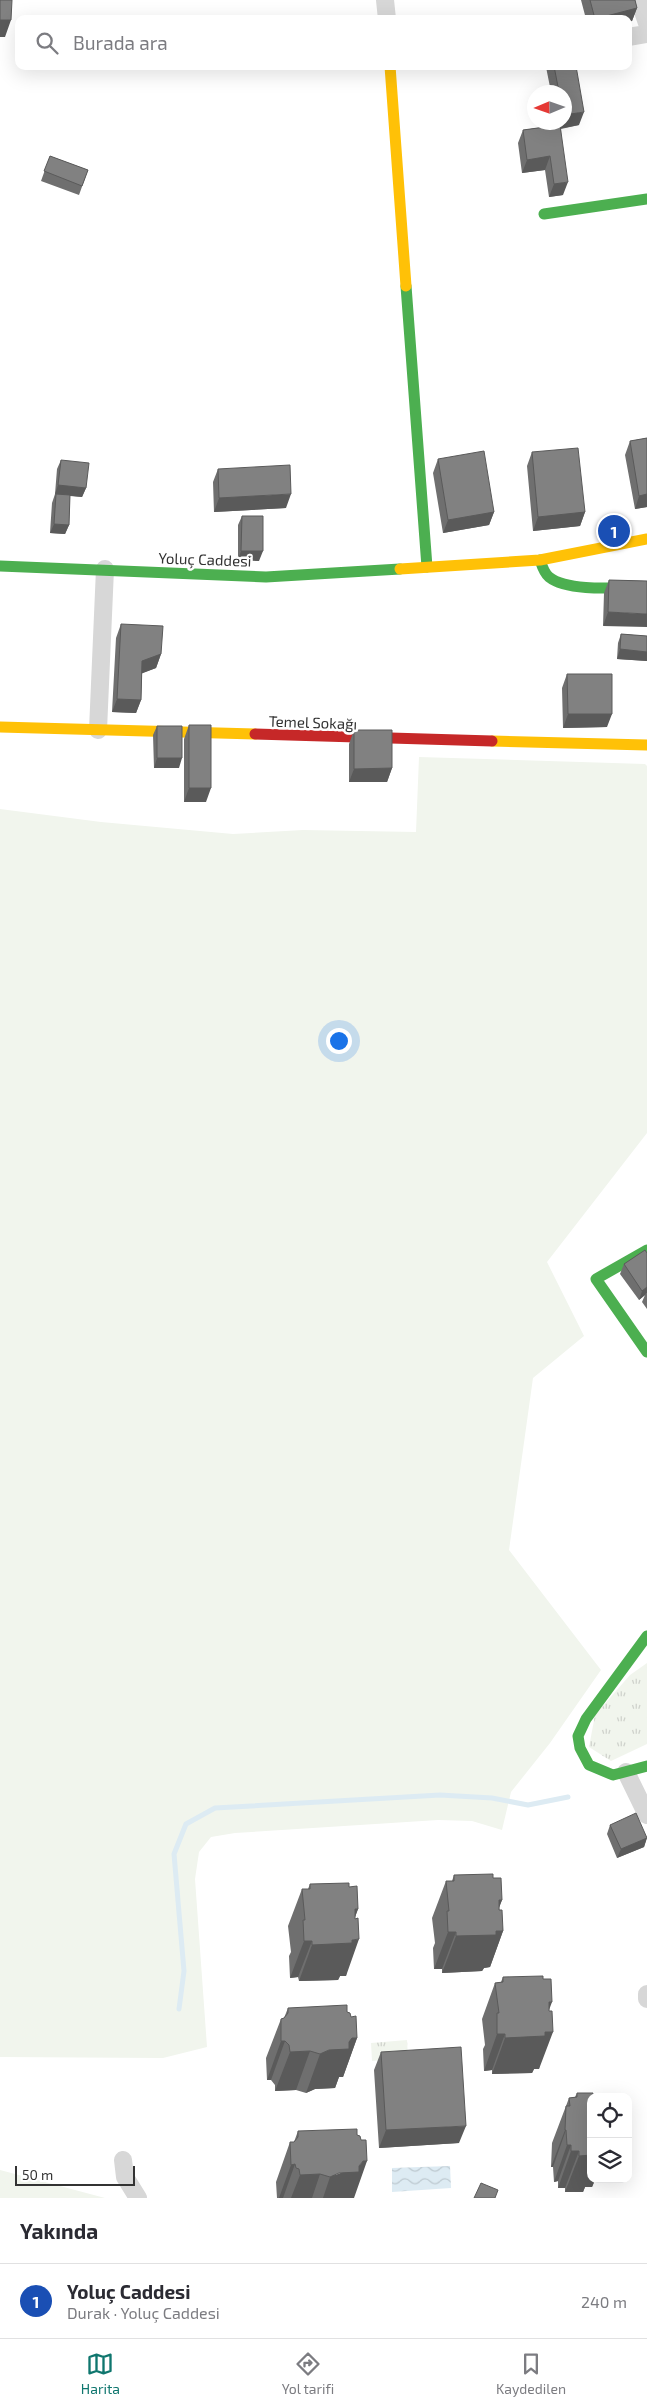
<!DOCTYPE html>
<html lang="tr">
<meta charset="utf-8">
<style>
body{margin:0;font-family:"Exo 2",sans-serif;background:#f2f2f3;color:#2b2b33}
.controls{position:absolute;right:15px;bottom:15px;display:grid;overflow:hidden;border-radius:10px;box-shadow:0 5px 20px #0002}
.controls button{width:45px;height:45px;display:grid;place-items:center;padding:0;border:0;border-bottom:1px solid #e1e1e2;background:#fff;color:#2b2b33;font:25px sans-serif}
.compass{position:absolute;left:527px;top:85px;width:45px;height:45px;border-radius:50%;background:#fff;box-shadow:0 5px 20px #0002;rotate:268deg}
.scale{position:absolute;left:15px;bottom:12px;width:120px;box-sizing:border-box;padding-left:5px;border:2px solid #333;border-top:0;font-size:14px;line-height:18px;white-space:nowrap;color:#333;-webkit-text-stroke:4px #fff;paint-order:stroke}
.you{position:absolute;left:338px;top:1040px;width:18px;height:18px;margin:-12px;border:4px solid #fff;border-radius:50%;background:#1a73e8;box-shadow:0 0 0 8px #1a73e833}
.badge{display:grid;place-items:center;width:32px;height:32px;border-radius:50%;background:#0f766e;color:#fff;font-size:16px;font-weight:700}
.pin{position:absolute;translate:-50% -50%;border:2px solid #fff;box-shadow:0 1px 5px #0006}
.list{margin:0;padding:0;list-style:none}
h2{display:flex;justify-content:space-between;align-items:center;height:65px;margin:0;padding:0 20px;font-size:21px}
h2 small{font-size:16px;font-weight:400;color:#7c7c81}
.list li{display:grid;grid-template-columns:32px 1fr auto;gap:15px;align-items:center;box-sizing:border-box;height:75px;padding:0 20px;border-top:1px solid #e1e1e2}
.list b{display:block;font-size:19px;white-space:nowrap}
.list p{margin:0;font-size:16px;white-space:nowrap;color:#7c7c81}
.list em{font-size:16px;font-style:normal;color:#7c7c81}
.icon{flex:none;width:28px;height:28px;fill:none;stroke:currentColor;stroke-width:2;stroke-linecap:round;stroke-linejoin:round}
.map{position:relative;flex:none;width:647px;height:2198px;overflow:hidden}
.search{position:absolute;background:#fff;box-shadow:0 5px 20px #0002;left:15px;right:15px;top:15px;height:55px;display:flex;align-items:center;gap:12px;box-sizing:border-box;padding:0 18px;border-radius:10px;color:#7c7c81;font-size:19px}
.sheet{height:140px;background:#fff}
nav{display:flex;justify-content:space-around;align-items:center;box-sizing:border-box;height:70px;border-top:1px solid #e1e1e2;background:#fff;font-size:14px;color:#7c7c81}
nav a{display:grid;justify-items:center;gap:2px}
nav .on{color:#0f766e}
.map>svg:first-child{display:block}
.grass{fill:#f1f5ed}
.park{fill:url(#park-tufts)}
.water{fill:url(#water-waves)}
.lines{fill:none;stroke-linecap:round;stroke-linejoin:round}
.stream{stroke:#ddebf3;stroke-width:5}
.street{stroke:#d7d7d7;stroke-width:18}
.fast{stroke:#4caf50;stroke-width:11}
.slow{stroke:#ffc107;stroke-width:11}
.jam{stroke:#c62828;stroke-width:11}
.wall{fill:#6f6f6f}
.shaded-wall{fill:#5a5a5a}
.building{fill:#818181;stroke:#5a5a5a}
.labels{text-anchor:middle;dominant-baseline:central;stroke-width:5;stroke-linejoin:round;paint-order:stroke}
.street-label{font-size:15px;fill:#333;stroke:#fff}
</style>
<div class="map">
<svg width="647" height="2198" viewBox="0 0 647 2198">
<defs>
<pattern id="park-tufts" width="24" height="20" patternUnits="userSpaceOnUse" patternTransform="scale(1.25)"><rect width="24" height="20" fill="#f1f5ed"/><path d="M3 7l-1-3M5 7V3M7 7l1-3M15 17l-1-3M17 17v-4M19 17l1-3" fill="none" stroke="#cfd2cc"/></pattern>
<pattern id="water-waves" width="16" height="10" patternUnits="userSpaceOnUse" patternTransform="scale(1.25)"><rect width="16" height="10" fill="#ddebf3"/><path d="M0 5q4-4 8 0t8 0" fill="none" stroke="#becad1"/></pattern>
</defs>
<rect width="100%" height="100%" fill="#fff"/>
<path class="grass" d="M419 757 645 764 647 766V1133L547 1262 584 1336 533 1378 509 1550 601 1670 550 1743 511 1792 502 1830 472 1821 438 1820 235 1833 211 1837 199 1852 195 1879 207 2047 163 2058 0 2057V809L101 822 233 834 303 830 416 832Z
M0 2170 105 2198H0Z"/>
<path class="park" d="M647 1663V1744L611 1761 589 1747 595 1715 630 1675Z
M407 2040 408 2058 372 2061 371 2043Z"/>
<path class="water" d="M450 2166 451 2188 392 2192V2168Z"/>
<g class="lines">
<path class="stream" d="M179 2009 184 1971 174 1854 186 1824 215 1808 440 1795 492 1798 528 1805 568 1797"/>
<path class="street" d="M385 0 387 19
M639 0 647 23
M628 37 647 34
M98 730 105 569
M626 1772 647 1815
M647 1994V1999
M123 2160 125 2177 138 2198"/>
<path class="fast" d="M544 214 647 199
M406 286 427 567
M540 560C542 566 544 573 549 577 569 593 623 587 647 587
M0 566 266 577 400 569
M647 1250 596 1279 647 1352
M647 1636 586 1719 578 1736 580 1748 589 1765 613 1775 647 1766"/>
<path class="slow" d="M390 66 406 286
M400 569 540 560 647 539
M0 727 255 734
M492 741 647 745"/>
<path class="jam" d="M255 734 492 741"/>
</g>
<path class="wall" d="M581 0H635L637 8 632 21 628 19H586Z
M576 66 579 125 561 129 563 195 549 197 545 170 522 173 518 143 523 130 557 125V122H564V92H551L546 67Z
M50 156 88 170 79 195 41 181Z
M647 438V507L635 509 625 455 630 441Z
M532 452 585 512 580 526 533 531 527 466Z
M438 459 494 512 489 525 443 533 433 473Z
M61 460 86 488 82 497 70 496 69 525 65 534 50 533 52 503 55 494 57 469Z
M218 469 286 508 214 512 213 482Z
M242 516 259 561 238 560V525Z
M609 580 647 581 603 626 604 593Z
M121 624 161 654 156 668 142 673 141 700 136 713 112 712 116 638Z
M621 634 647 636V661L617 659 618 643Z
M567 674 607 727 563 728 562 688Z
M189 725 206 802H184V739Z
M157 726 179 768H154L153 735Z
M354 730 392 768 387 782H349V744Z
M647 1251V1309L642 1302 645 1295 639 1300 620 1274 624 1264 647 1252Z
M610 1825 647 1837 644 1847 617 1858 607 1834Z
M454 1875 493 1878 502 1900 499 1907 503 1931 490 1967 484 1968 482 1971 442 1973V1969H434L433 1948 435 1943 432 1918 446 1881H452Z
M310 1884 349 1887 358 1909 355 1917 346 1976H340L338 1980 299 1981 298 1977 290 1978 289 1956 291 1952 288 1926 302 1889H308Z
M503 1977 543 1979 549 2009 539 2069H534L532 2073 492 2074V2070L484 2071 483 2049 485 2045 482 2019 495 1983 501 1982Z
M288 2008 347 2012 357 2038 343 2077H339L335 2088 315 2089 306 2093 296 2090 275 2091V2085L271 2080H267L266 2058 281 2019 284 2018Z
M381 2052 459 2143 379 2148 374 2070Z
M577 2093 591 2179H596L595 2180 592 2187H585L583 2192H565V2188H558V2181L554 2182 553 2167H551L552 2143 569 2098 575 2097Z
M298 2131 354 2198H277L276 2182 290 2142H294Z"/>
<path class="shaded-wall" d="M637 8 632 21 628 22V19H595Z
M0 20H11L5 37H0Z
M584 112 579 125 558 129 561 122H564V115Z
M550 156 545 170 522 173 527 160Z
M568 182 563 195 549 197 554 184Z
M58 485 86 488 82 497 55 494Z
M291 494 286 508 214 512 219 498Z
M647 494V507L635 509 639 496Z
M494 512 489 525 443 533 448 520Z
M585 512 580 526 533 531 538 517Z
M54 524 69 525 65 534 50 533Z
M241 551H263L259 561 238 560Z
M608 612 647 614V627L603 626Z
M620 649 647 652V661L617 659Z
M161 654 156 668 138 675 142 661Z
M117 699 141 700 136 713 112 712Z
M568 714H612L607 727 563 728Z
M157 758H182L179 768H154Z
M392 768 387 782H349L354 769Z
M189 788H211L206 802H184Z
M647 1287V1293H646L645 1295 639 1300 642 1291Z
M647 1838 644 1847 617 1858 621 1849Z
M499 1900H502L489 1935 496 1931H503L490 1967 484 1968 482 1971 442 1973 456 1936Z
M355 1909H358L345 1944 352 1940 359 1939 346 1976H340L338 1980 299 1981 312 1945Z
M448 1932H456L442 1969H434Z
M304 1941H312L298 1977 290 1978Z
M549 2002H552L539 2037 545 2032H553L539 2069H534L532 2073 492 2074 505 2038Z
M497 2034H505L492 2070 484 2071Z
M352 2038H357L343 2077H339L335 2088 315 2089 306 2093 320 2054 349 2042Z
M281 2041H285L271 2080H267Z
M310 2051 296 2090 275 2091 290 2052Z
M466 2126 459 2143 379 2148 386 2130Z
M565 2130H566L553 2167H551Z
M567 2145H571L558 2181 554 2182Z
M571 2151H579L565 2188H558Z
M591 2155V2179H596L595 2180 592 2187H585L583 2192H565L579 2156Z
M363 2161H367L354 2198H323L330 2177 359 2166Z
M295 2164 283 2198H279L291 2165Z
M320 2174 312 2198H291L300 2175Z"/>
<path class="building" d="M0 0H12L11 20H0Z
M590 0H635L637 8 595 19Z
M554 66H576L584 112 564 115V92H559Z
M560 125 568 182 554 184 550 156 527 160 523 130Z
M50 156 88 170 82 186 44 171Z
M647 438V494L639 496 630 441Z
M578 448 585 512 538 517 532 452Z
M484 451 494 512 448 520 438 459Z
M61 460 89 463 86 488 58 485Z
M290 465 291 494 219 498 218 469Z
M56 494 70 495 69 525 54 524Z
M242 516H263V551H241Z
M609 580 647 581V614L608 612Z
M121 624 163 626 161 654 142 661 141 700 117 699Z
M621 634 647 636V652L620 649Z
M567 674H612V714H568Z
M189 725H211V788H189Z
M157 726H182V758H157Z
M354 730H392V768L354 769Z
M645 1250 647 1253V1287L642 1291 624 1264Z
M636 1813 647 1838 621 1849 610 1825Z
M493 1874V1878H501L502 1900H499V1910H502L503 1931H496V1935L456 1936V1932H448L447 1911H449L446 1881H454V1875Z
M349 1883V1887L357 1886 358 1909H355V1919L358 1918 359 1939 352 1940V1943L312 1945V1941H304L303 1920H305L302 1889H310V1884Z
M543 1976V1979H551L552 2002H549V2011H552L553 2032H545V2036L505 2038V2034H497V2013H499L495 1983 503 1982V1977Z
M347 2005V2012L350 2013 351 2017 356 2016 357 2038H352L349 2042V2049L329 2050 320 2054 310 2051 290 2052 289 2045 285 2041H281V2019L284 2018 288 2013V2008Z
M461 2047 466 2126 386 2130 381 2052Z
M577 2093H593V2096H603V2097H591V2155L579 2156V2151H571V2145H567L566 2130H565L566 2106H570L569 2098 577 2097Z
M357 2129V2135L360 2136 361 2140H366L367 2161H363L359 2166V2172L339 2173 330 2177 320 2174 300 2175 299 2169 296 2168 295 2164 291 2165 290 2142H294L298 2137V2131Z
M481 2183 498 2190 495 2198H474Z"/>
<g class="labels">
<g class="street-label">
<text transform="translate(205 559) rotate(2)">Yoluç Caddesi</text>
<text transform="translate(313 722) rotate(2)">Temel Sokağı</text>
</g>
</g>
</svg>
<div class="controls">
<button><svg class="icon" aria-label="locate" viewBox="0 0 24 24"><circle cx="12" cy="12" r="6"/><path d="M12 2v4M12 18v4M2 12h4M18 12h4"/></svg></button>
<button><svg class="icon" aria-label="layers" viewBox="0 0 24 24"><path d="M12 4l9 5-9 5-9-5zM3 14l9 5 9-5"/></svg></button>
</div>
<svg class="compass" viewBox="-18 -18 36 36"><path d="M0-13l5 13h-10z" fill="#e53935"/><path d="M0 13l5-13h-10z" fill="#7c7c81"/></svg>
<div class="scale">50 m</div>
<div class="you"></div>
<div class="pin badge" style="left:614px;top:531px;background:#1a4fb4">1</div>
<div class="search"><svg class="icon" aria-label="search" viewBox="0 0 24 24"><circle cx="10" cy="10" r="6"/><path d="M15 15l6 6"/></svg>Burada ara</div>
</div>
<section class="sheet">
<h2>Yakında<small></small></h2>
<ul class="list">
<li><span class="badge" style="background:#1a4fb4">1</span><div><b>Yoluç Caddesi</b><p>Durak · Yoluç Caddesi</p></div><em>240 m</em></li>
</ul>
</section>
<nav>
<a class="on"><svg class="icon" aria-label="map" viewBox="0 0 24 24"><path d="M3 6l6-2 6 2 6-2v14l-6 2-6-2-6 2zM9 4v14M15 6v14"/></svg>Harita</a>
<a><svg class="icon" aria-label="directions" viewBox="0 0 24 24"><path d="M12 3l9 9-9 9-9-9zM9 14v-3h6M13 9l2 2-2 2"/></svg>Yol tarifi</a>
<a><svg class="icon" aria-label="saved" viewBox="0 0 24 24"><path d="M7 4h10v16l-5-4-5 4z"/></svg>Kaydedilen</a>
</nav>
